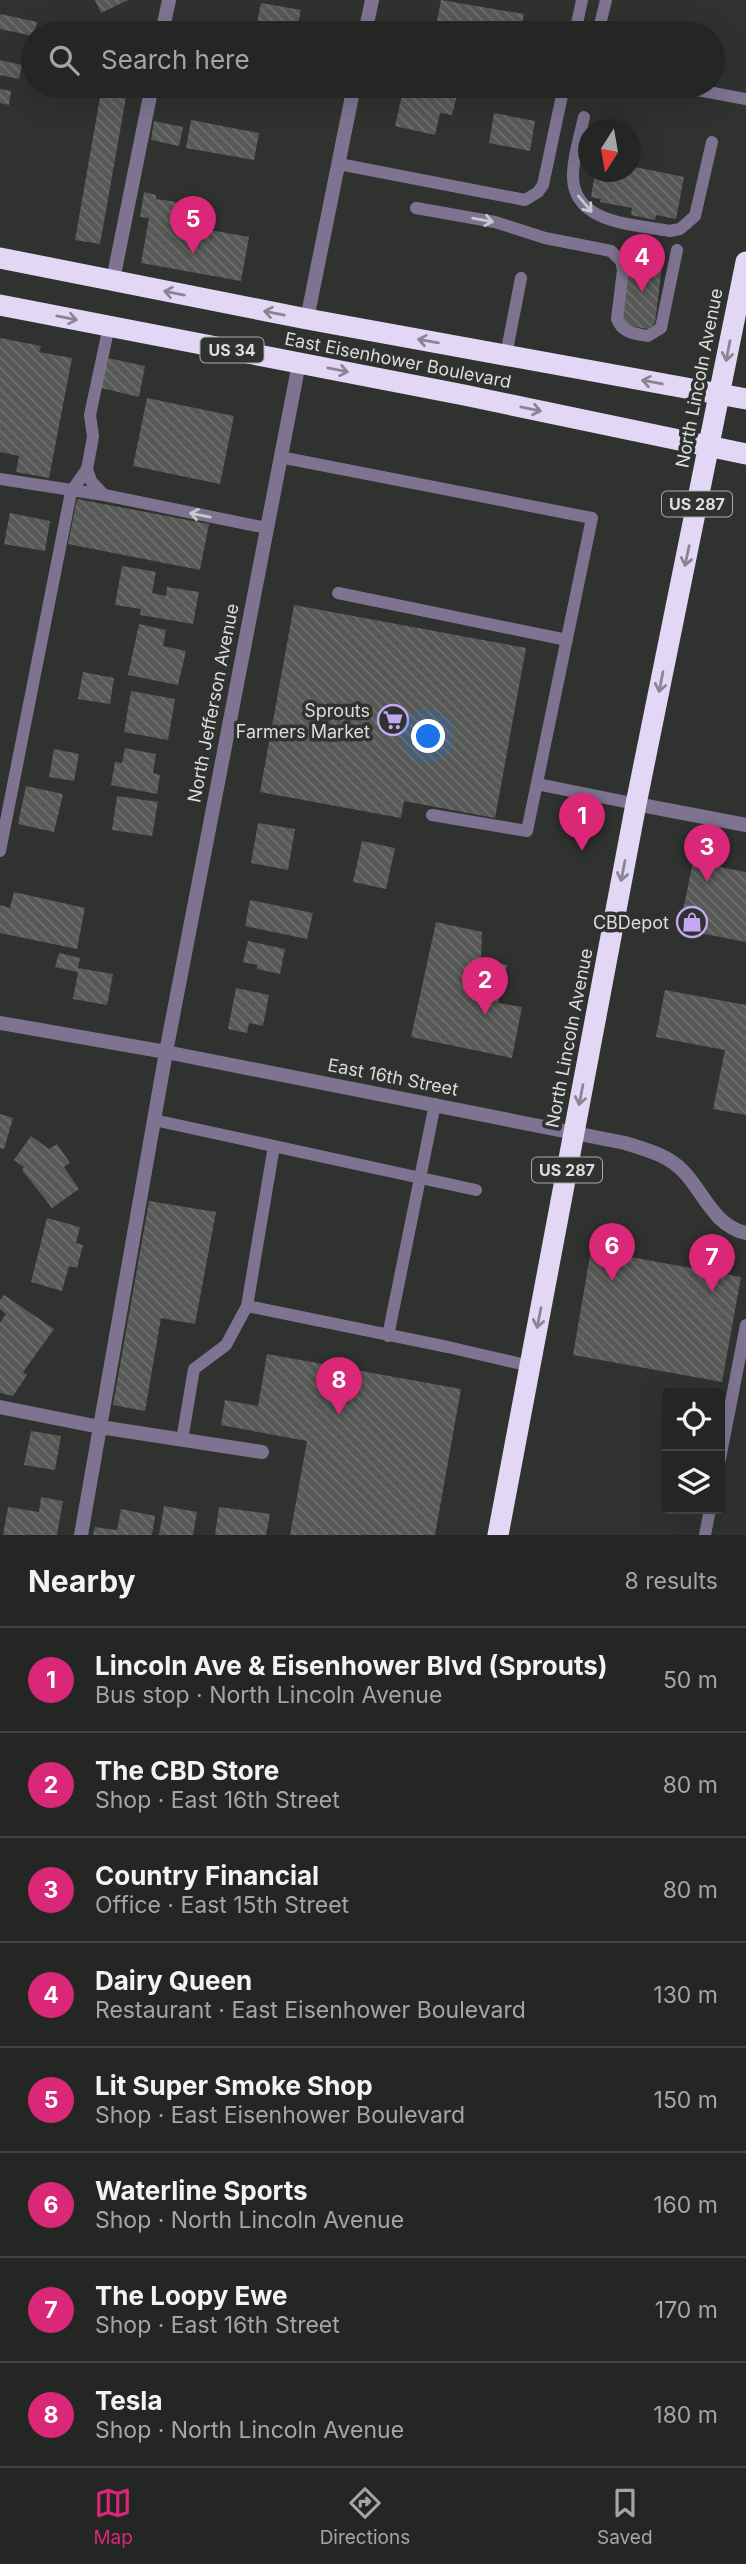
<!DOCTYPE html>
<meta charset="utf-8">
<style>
body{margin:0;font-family:Inter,sans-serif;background:#303230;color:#f1f3f6}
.controls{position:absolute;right:21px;bottom:21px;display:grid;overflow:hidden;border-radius:7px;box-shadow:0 7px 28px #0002}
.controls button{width:63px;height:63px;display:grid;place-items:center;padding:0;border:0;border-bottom:2px solid #414341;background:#242623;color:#f1f3f6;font:35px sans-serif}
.compass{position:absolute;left:578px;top:119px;width:63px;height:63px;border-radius:50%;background:#242623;box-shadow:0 7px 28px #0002;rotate:191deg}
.you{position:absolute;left:429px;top:737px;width:24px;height:24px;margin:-18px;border:5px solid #fff;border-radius:50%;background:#1a73e8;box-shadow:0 0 0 10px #1a73e833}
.badge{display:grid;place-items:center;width:46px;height:46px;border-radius:50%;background:#db2777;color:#fff;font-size:23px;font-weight:700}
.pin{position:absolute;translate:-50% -58px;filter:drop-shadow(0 2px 4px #0008)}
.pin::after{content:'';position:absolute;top:37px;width:24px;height:21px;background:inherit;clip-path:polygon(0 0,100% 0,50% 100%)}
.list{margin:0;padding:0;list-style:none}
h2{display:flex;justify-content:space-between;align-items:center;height:91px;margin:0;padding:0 28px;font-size:30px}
h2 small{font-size:23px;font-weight:400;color:#a3a5a6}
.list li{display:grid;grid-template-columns:46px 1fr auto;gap:21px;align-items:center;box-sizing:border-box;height:105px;padding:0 28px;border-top:2px solid #414341}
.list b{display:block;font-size:26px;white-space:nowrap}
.list p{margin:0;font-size:23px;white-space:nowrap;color:#a3a5a6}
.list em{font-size:23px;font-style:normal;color:#a3a5a6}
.icon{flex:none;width:38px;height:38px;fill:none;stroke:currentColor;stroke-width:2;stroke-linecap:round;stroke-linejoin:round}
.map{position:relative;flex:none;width:746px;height:1535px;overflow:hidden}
.search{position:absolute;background:#242623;box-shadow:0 7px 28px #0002;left:21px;right:21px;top:21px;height:77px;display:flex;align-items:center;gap:18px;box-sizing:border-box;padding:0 24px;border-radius:38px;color:#a3a5a6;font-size:26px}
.sheet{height:931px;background:#242623}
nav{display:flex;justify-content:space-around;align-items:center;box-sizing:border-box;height:98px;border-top:2px solid #414341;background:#242623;font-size:19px;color:#a3a5a6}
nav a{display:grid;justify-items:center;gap:4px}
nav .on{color:#db2777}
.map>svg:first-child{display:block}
.building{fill:url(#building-back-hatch)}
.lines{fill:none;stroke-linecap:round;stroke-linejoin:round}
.lane{stroke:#7e7491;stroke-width:12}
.street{stroke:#7e7491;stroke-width:14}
.highway{stroke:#e2d8f5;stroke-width:21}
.oneway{stroke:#c9c8cd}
.oneway2{stroke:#898592}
.labels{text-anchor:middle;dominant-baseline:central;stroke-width:7;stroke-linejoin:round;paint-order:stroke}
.shield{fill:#30322f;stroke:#a8aaa8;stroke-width:2}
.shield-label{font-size:16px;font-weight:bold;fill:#dcdddc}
.street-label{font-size:18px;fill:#dcdddc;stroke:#30322f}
.poi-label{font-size:18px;fill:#dcdddc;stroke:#30322f;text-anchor:end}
</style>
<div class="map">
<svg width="746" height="1535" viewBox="0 0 746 1535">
<defs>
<pattern id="building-back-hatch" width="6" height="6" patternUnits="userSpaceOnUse" patternTransform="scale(1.75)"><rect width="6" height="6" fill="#575956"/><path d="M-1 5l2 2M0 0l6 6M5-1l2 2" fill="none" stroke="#6f706e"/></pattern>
</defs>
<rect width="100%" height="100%" fill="#30322f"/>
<path class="building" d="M95 0H128L101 13Z
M441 0 524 14 520 33H508L437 21Z
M261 3 301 10 296 33H255Z
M0 14 37 22 33 36 0 29Z
M632 22 683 32V33H630Z
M0 60 22 65 19 79 0 75Z
M102 86H128L100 244 75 240Z
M404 86H433L458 91 452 115 440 113 435 135 395 126Z
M0 89 11 91 9 105 0 103Z
M494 113 535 121 530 151 489 143Z
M191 120 259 133 254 160 186 148Z
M154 121 183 127 179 146 151 140Z
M630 166 684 177 676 219 656 215 655 220 631 215 632 208 600 202 601 199 591 197 595 173 605 175 606 172H630Z
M144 192 156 195V199L177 202 174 218 189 220 188 226 249 237 241 281 141 263 149 218 140 217Z
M629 262 662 266 655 323 649 329 628 326 622 318Z
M0 338 41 346 39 352 72 358 49 478 16 472 19 456 0 452Z
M108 358 145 366 139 397 101 388Z
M147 398 234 416 220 484 133 466Z
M77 499 209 524 200 570 68 544Z
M10 513 50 521 45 551 4 544Z
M122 566 156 572 152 593 166 596 167 587 199 592 193 624 140 615 141 609 115 605Z
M294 605 526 648 495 818 404 801 401 818 260 792Z
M139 624 166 630 163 646 186 651 178 685 128 675Z
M83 672 114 678 110 704 78 699Z
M131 691 175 699 168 740 124 732Z
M125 748 156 754 153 773 160 775 157 794 111 785 115 762 122 763Z
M54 749 79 754 74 781 49 777Z
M26 786 63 794 54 832 18 824Z
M117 796 158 802 152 836 112 830Z
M258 823 295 829 288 870 251 863Z
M362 841 395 848 386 889 353 882Z
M693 862 746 872V942L679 929Z
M14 892 85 908 77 949 0 933V905L10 908Z
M250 900 313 913 307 939 245 926Z
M436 922 482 932 481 960 507 965 498 1003 522 1007 512 1058 411 1037Z
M248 941 285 949 280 974 257 969V965L243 962Z
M59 953 80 958 78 968 113 974 107 1005 73 999 78 972 55 967Z
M236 988 269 995 263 1026 249 1023 247 1033 228 1029Z
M665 990 746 1005V1115L713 1109 725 1050 656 1037Z
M0 1114 13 1118 4 1149 0 1148Z
M31 1136 49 1149 57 1144 70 1163 64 1167 79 1189 52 1208 22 1170 24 1167 14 1160Z
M149 1201 216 1212 195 1324 161 1318 145 1411 113 1405Z
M47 1218 80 1227 76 1243 83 1245 77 1268 69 1266 62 1291 31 1282Z
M591 1250 741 1277 722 1382 573 1355Z
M4 1295 54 1329 23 1372 27 1375 13 1396 0 1393V1323L6 1314 0 1309V1300Z
M267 1354 461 1389 435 1535H290L307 1441 221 1425 225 1400 258 1406Z
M31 1431 61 1436 55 1470 24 1465Z
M41 1497 63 1501 57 1535H3L8 1507 39 1512Z
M164 1506 197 1512 193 1535H159Z
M219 1507 270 1514 266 1535H215Z
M121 1509 155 1516 152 1535H93L95 1527 117 1530Z"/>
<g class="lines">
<path class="lane" d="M575 33 582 0
M598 33 606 0
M676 86 746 99
M584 117C580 136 573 156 573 175 572 224 634 224 670 231L680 229 695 216 712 142
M339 164 525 200 538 192 543 185 564 86
M416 208 495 222 545 238 611 251 621 261 623 270 617 319C622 333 635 334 648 336L661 328 677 250
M109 326 90 415 93 437 87 469 91 481 104 495 267 528
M506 355 521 278
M280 457 592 518 527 831 432 815
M0 479 104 495
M338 593 567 640
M537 784 636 804
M0 851 71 492 87 469
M154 1120 476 1190
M247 1306 448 1347 530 1366
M388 1336 435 1104
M182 1440 194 1369 226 1345 247 1306 274 1146
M720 1459 746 1325
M705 1535 710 1509"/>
<path class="street" d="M162 33 169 0
M365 33 372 0
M113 280 152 86
M307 319 354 86
M636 804 746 825
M0 1023 166 1052 625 1143C647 1150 668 1155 684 1172 704 1193 714 1226 746 1233
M0 1407 100 1427 262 1452
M81 1535 166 1052 299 363"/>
<path class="highway" d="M0 258 307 319 746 399
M0 305 464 395 746 454
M498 1535 636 804 746 262"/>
</g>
<defs><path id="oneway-shaft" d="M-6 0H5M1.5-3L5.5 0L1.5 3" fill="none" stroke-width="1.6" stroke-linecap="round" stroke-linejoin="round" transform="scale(1.75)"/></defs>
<g class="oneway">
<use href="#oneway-shaft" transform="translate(585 204) rotate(50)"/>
<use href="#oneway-shaft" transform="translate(483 220) rotate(10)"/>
<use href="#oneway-shaft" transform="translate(200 515) rotate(-169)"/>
</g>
<g class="oneway2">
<use href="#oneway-shaft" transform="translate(174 293) rotate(-169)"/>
<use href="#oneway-shaft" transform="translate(274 313) rotate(-169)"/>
<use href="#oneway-shaft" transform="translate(67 318) rotate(11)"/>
<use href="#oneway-shaft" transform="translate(428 341) rotate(-170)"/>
<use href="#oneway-shaft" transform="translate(728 351) rotate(101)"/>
<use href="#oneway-shaft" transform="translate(338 370) rotate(11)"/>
<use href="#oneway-shaft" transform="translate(652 382) rotate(-170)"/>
<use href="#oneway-shaft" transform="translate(531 409) rotate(12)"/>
<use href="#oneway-shaft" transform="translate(687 556) rotate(102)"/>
<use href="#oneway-shaft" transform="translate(661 682) rotate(101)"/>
<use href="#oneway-shaft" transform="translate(623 871) rotate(101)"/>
<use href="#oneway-shaft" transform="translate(581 1095) rotate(101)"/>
<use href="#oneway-shaft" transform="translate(539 1318) rotate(101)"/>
</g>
<defs>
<g id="supermarket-ring" transform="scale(1.575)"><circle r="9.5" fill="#30322f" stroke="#c3a7f2" stroke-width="1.5"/><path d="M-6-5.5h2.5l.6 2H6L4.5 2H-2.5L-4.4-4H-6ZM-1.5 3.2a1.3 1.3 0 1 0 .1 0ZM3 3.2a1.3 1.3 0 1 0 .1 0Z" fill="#c3a7f2"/></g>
<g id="shop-ring" transform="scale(1.575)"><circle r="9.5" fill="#30322f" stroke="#c3a7f2" stroke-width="1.5"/><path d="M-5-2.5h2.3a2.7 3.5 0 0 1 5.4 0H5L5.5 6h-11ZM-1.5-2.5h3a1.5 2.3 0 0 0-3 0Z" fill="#c3a7f2"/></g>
</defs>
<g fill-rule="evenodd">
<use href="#supermarket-ring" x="393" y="720"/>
<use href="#shop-ring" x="692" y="922"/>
</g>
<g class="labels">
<g class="shield">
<rect x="200.5" y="337.5" width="63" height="25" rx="5"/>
<rect x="662" y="491.5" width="70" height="25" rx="5"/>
<rect x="532" y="1157.5" width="70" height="25" rx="5"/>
</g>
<g class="shield-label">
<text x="232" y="350">US 34</text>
<text x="697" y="504">US 287</text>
<text x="567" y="1170">US 287</text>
</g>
<g class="street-label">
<text transform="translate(398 360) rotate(11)">East Eisenhower Boulevard</text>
<text transform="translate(699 378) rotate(-79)">North Lincoln Avenue</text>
<text transform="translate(213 703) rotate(-79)">North Jefferson Avenue</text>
<text transform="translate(569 1038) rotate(-79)">North Lincoln Avenue</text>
<text transform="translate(393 1077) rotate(11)">East 16th Street</text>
</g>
<g class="poi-label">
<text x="370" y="710">Sprouts<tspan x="370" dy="21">Farmers Market</tspan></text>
<text x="669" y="922">CBDepot</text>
</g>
</g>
</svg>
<div class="controls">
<button><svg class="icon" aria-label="locate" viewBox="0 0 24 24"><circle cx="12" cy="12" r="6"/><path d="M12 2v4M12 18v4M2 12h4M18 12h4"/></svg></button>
<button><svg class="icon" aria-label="layers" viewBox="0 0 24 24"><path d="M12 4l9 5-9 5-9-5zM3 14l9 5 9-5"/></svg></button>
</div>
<svg class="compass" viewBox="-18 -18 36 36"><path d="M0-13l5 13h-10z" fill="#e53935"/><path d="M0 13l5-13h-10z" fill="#a3a5a6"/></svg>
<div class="you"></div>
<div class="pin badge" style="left:582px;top:851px">1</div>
<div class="pin badge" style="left:485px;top:1015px">2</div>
<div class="pin badge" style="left:707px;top:882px">3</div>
<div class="pin badge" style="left:642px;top:292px">4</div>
<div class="pin badge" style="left:193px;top:254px">5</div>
<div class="pin badge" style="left:612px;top:1281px">6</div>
<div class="pin badge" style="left:712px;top:1292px">7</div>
<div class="pin badge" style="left:339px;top:1415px">8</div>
<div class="search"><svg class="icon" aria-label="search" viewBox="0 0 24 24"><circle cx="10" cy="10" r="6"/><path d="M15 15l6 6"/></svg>Search here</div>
</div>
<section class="sheet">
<h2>Nearby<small>8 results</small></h2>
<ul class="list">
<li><span class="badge">1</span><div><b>Lincoln Ave &amp; Eisenhower Blvd (Sprouts)</b><p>Bus stop · North Lincoln Avenue</p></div><em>50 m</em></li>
<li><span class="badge">2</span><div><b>The CBD Store</b><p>Shop · East 16th Street</p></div><em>80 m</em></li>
<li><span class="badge">3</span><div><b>Country Financial</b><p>Office · East 15th Street</p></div><em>80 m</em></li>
<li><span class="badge">4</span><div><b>Dairy Queen</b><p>Restaurant · East Eisenhower Boulevard</p></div><em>130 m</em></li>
<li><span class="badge">5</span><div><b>Lit Super Smoke Shop</b><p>Shop · East Eisenhower Boulevard</p></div><em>150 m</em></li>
<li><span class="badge">6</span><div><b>Waterline Sports</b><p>Shop · North Lincoln Avenue</p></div><em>160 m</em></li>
<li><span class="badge">7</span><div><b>The Loopy Ewe</b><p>Shop · East 16th Street</p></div><em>170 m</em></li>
<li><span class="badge">8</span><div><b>Tesla</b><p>Shop · North Lincoln Avenue</p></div><em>180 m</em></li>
</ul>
</section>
<nav>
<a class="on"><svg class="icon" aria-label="map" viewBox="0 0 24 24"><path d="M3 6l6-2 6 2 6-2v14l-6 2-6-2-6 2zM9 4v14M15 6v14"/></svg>Map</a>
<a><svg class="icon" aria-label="directions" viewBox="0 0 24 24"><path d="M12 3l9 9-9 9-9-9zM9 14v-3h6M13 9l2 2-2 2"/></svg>Directions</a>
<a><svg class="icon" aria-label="saved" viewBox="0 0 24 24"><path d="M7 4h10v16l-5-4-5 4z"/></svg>Saved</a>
</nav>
